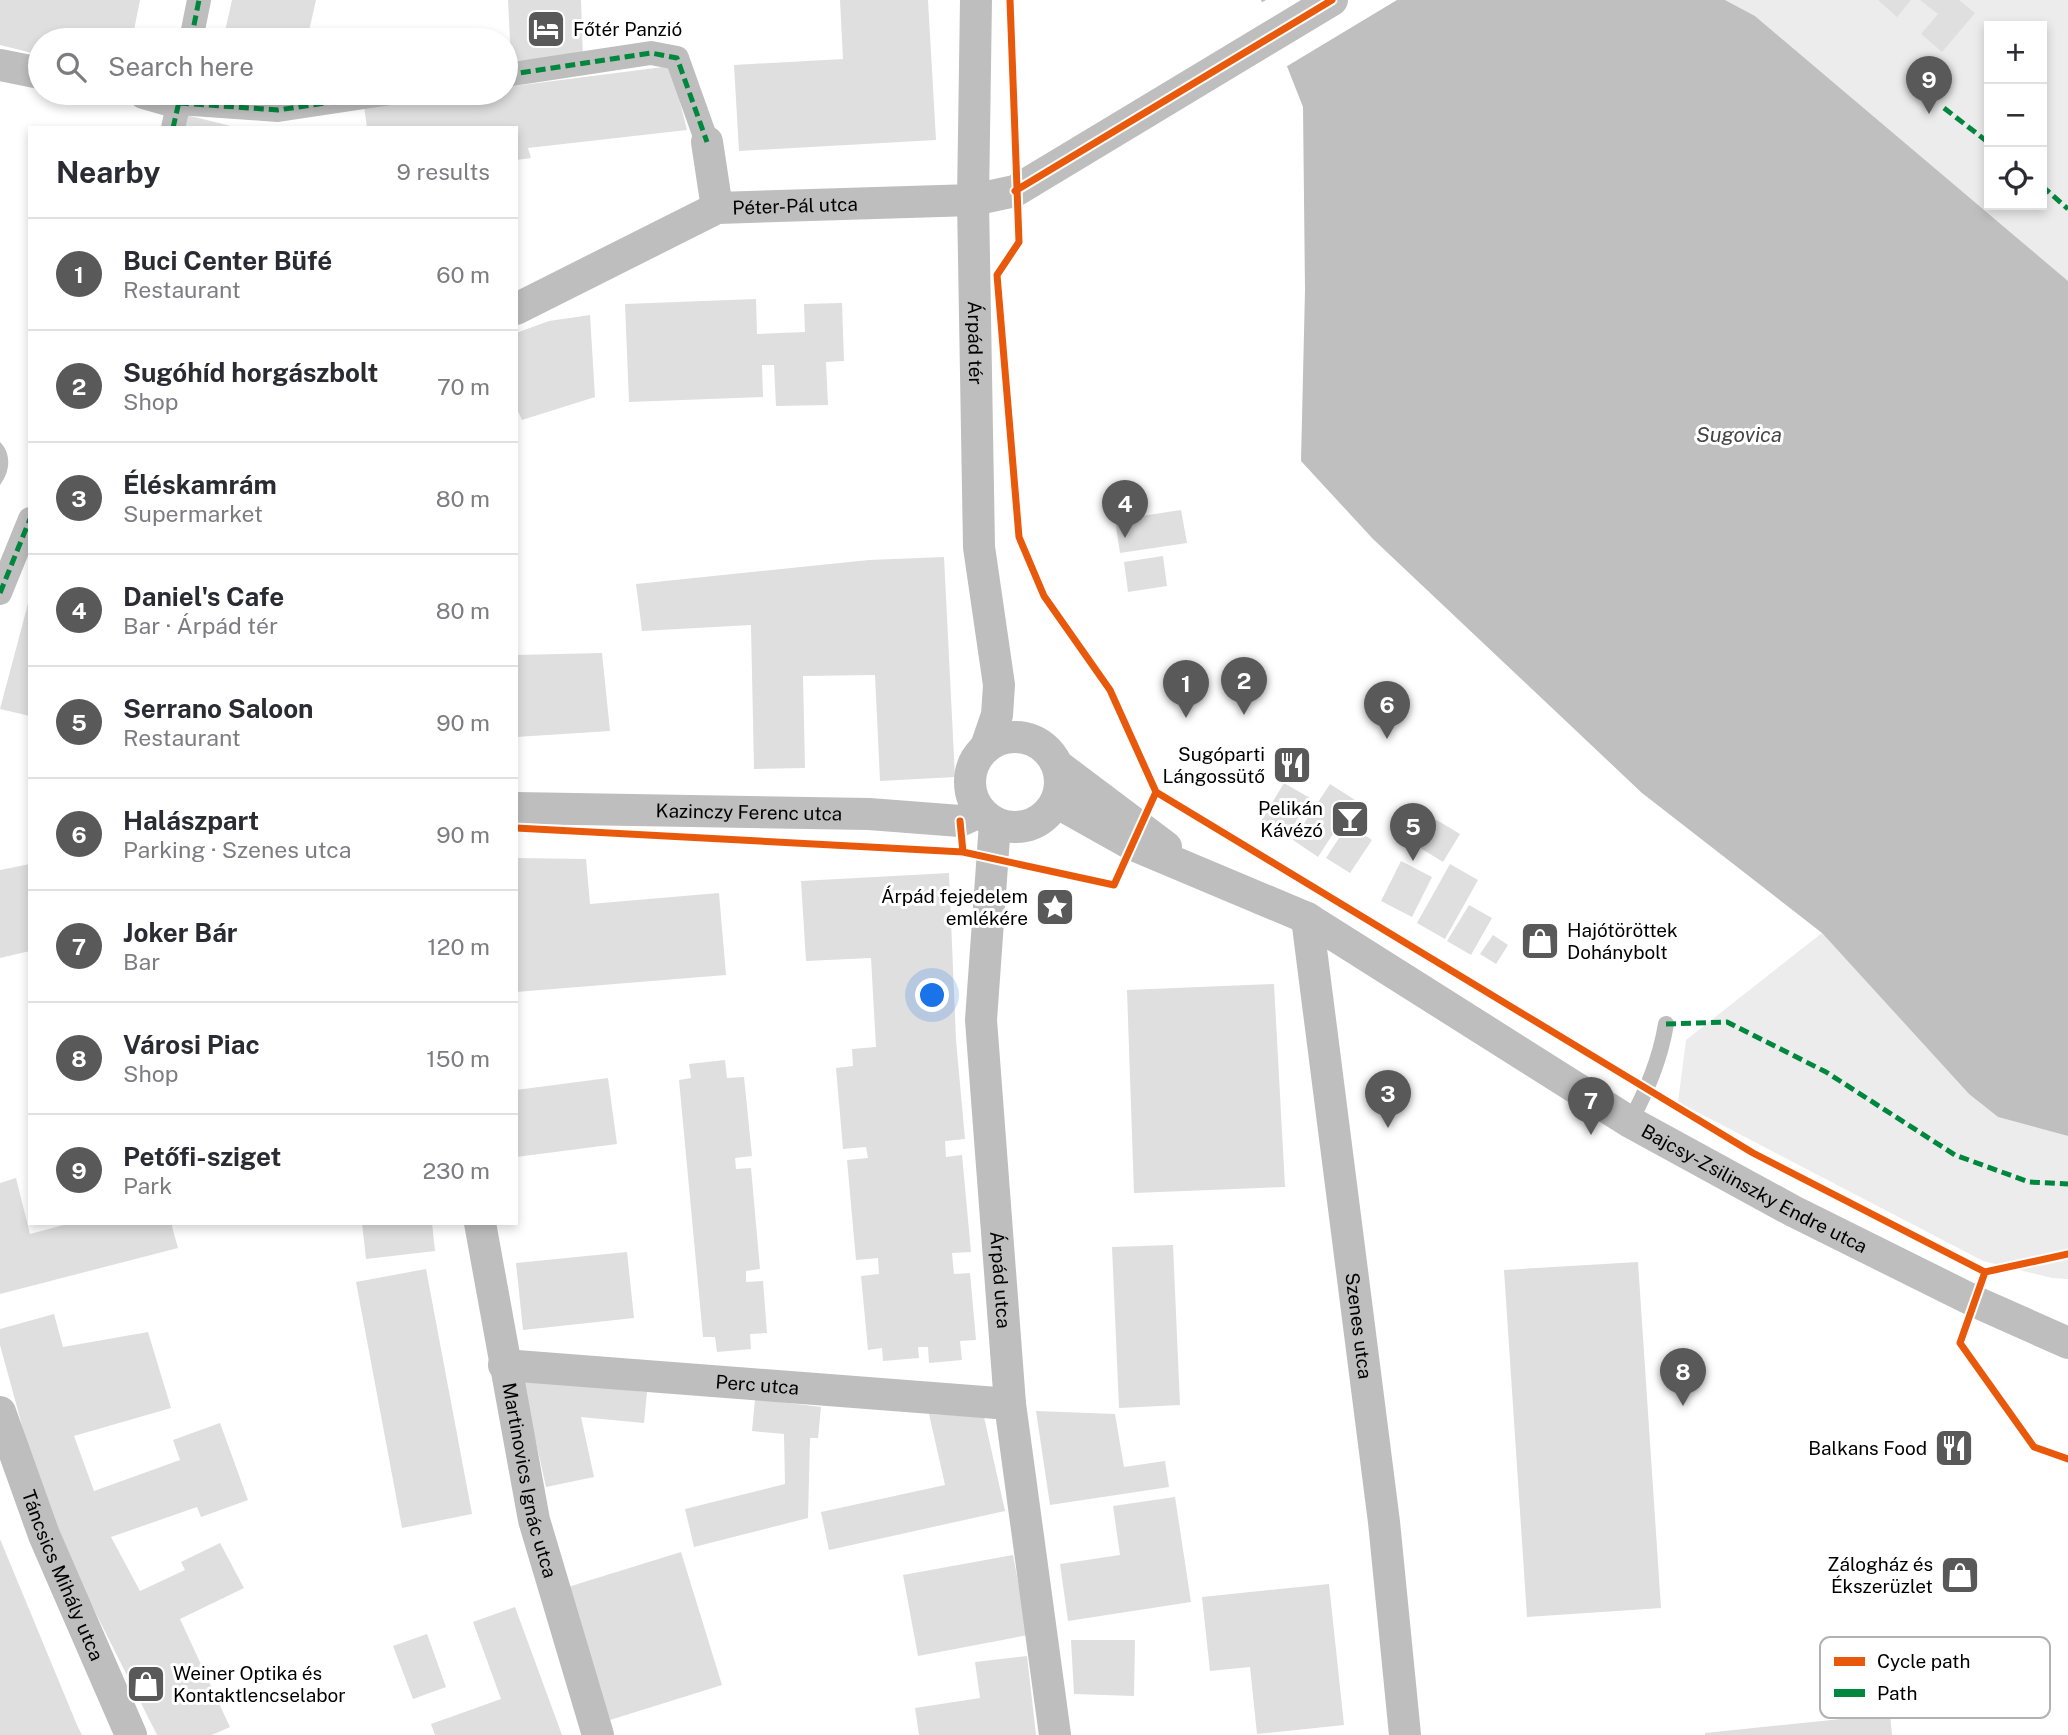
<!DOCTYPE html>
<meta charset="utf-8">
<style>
body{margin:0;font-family:"Public Sans",sans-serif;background:#f7f7f7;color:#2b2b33}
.controls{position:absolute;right:21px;top:21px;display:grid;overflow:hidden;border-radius:0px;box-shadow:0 4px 10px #0003}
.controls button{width:63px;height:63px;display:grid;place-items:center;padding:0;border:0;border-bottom:2px solid #e1e1e2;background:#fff;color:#2b2b33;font:35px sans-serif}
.you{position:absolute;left:933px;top:996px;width:24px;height:24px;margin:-18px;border:5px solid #fff;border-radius:50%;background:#1a73e8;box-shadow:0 0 0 10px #1a73e833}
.badge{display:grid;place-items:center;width:46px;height:46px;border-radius:50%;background:#595959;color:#fff;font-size:23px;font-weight:700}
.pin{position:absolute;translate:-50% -58px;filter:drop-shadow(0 2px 4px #0008)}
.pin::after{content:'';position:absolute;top:37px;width:24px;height:21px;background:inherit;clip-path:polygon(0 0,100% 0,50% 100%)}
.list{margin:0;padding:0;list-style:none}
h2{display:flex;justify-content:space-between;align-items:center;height:91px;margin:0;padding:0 28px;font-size:30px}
h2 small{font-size:23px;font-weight:400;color:#7c7c81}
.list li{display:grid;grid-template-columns:46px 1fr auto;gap:21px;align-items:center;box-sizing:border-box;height:112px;padding:0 28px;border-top:2px solid #e1e1e2}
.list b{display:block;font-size:26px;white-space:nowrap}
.list p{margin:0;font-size:23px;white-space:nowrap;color:#7c7c81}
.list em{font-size:23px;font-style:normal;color:#7c7c81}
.icon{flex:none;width:38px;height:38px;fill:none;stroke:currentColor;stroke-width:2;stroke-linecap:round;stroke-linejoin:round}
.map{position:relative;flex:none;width:2068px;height:1735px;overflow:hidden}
.search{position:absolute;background:#fff;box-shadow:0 4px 10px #0003;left:28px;top:28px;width:490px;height:77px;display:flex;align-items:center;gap:18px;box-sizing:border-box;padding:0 24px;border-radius:38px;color:#7c7c81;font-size:26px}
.panel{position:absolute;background:#fff;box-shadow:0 4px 10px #0003;left:28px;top:126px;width:490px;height:1099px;border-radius:0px}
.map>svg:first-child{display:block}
.green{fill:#ececec;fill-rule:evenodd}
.water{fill:#bfbfbf}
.pier{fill:#fff}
.building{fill:#dfdfdf}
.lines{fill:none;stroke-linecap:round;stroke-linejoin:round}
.service{stroke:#bebebe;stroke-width:16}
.pedestrian{stroke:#bebebe;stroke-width:24}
.minor{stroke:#bebebe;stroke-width:32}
.quiet{stroke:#00873e;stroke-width:5;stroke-dasharray:10 5;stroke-linecap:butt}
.cycleway-casing{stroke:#fff;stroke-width:11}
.cycleway{stroke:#e8590c;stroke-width:7}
.labels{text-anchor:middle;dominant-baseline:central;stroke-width:6;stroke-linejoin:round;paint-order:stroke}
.poi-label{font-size:19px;fill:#000;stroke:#fff;text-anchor:end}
.street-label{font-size:19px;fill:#000;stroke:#fff}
.water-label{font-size:21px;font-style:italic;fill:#444;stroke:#fff}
.key{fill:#fff;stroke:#b2b2b2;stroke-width:2}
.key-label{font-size:19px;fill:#000}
</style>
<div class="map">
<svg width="2068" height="1735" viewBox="0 0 2068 1735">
<rect width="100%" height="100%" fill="#fff"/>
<path class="green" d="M1725 0H2068V281L1755 16ZM1989 26H2042V205H1989Z
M1822 933 1969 1094 1998 1117 2068 1136V1279L2052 1278 1983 1261 1678 1102 1686 1040Z"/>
<path class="water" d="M1261 0H1725L1755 16 2068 281V1136L1998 1117 1969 1094 1822 933 1642 793 1373 539 1301 461 1305 290 1303 107Z
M0 442C12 454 10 472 0 485Z"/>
<path class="pier" d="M1266 0H1397L1284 68 1259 4Z"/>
<path class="building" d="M0 0H140L132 40H40V55L0 45Z
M232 0H316L307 40H223Z
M508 0H581L583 58 511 61Z
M840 0H928L936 140 739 151 734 65 843 59Z
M1878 0H1911L1897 17Z
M1920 0H1959L1975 13 1942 52 1921 34 1938 14Z
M671 66 687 130 528 148 531 158 516 160V128H367L364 106 464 93H506V87Z
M232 93H294L291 105Z
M186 115 235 127V128H183Z
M756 299 757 334 805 332 804 304 842 303 844 361 826 362 828 405 776 406 774 365H762L763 397 629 402 625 304Z
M590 315 595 397 522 420 516 407V333L549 321Z
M1181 510 1187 543 1120 553 1115 520Z
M1163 556 1167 586 1128 592 1124 562Z
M944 557 955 777 880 781 875 675 803 676 805 768 754 769 751 625 642 631 636 584 869 560Z
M30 596V716L0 709Z
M602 653 610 731 516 737V655Z
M1284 783 1310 798 1286 838 1260 823Z
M1330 784 1355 800 1318 857 1293 840Z
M1425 813 1460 834 1443 862 1409 841Z
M1348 824 1372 840 1350 873 1326 858Z
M516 858 586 859 590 904 719 893 726 975 516 992Z
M1401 861 1432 877 1412 917 1381 901Z
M30 864V951L0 958V870Z
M1450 864 1478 880 1445 939 1417 923Z
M949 873 956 1040 965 1139 945 1141 946 1157 962 1155 971 1252 952 1253 954 1274 970 1273 976 1340 960 1341 962 1360 929 1363 928 1347H918L919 1358 883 1361 882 1348 868 1350 861 1276 879 1274 878 1258 856 1260 847 1160 868 1158 866 1147 843 1149 836 1068 853 1066 852 1049 876 1047 871 958 806 961 801 881Z
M1469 905 1492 918 1471 955 1447 941Z
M1493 935 1508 945 1496 964 1480 954Z
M1274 984 1285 1187 1134 1193 1127 990Z
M725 1060 727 1078 744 1077 752 1156 735 1158 736 1169 751 1168 760 1269 746 1271V1282L763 1281 767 1333 750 1334 751 1349 717 1352 715 1337H703L679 1080 691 1078 689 1064Z
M608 1078 617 1144 516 1157V1090Z
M16 1178 30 1234 71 1223H171L178 1248 0 1294V1183Z
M362 1223H432L435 1251 366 1259Z
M1173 1245 1180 1405 1119 1408 1112 1247Z
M627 1252 634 1318 523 1330 516 1263Z
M1638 1262 1661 1608 1527 1617 1504 1270Z
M426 1269 472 1514 402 1528 356 1282Z
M54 1314 63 1347 148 1332 171 1408 74 1436 94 1491 180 1460 173 1440 220 1423 248 1500 201 1517 197 1507 111 1537 140 1591 185 1570 181 1562 220 1543 244 1588 180 1619 230 1727 212 1735H157L66 1554 29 1451 0 1345V1329Z
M522 1379 647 1392 644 1423 581 1417 594 1477 546 1487Z
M755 1399 821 1407 818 1438H810L808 1518 694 1547 685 1509 785 1484 784 1434 752 1431Z
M1036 1411 1115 1414 1124 1467 1165 1461 1169 1487 1050 1505Z
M929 1414 984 1417 1005 1511 829 1550 821 1512 945 1485Z
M1175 1497 1191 1602 1068 1621 1060 1564 1120 1555 1113 1506Z
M0 1539 77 1725 82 1735H0Z
M681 1552 722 1685 610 1720 568 1587Z
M1013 1555 1028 1635 918 1656 903 1575Z
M1329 1584 1344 1725 1257 1734 1250 1667 1210 1671 1202 1597Z
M515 1607 562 1735H435L431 1724 501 1699 473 1622Z
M427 1634 446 1687 413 1699 393 1646Z
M1071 1640H1135L1134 1696 1074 1694Z
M1027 1656 1036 1735H919L915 1708 980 1698 975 1662Z
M1890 1714 1892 1735H1705V1733Z"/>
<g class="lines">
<path class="service" d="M1630 1122C1647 1090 1660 1060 1666 1024"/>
<path class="pedestrian" d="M191 40 199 0
M506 75 651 53 677 58 707 142
M179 103 278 110 391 93
M173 128 181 93
M0 593 30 519"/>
<g class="minor">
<path id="s1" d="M976 0 973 200 979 547 999 685 997 715 986 747"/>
<path d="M0 65 40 73"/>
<path d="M144 93 179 103"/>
<path d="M707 142 717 208"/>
<path id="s2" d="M516 309 717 208 973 200 1015 191 1332 0"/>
<circle cx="1015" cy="782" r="45"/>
<path d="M1057 765 1166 847"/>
<path id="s3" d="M1056 802 1131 844 1307 918 1630 1122 1793 1211 1976 1302 2068 1343"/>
<path id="s4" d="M516 808 869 814 960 821 980 812"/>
<path id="s5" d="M995 823 981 1020 1010 1404 1055 1735"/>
<path id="s6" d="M1307 918 1384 1522 1405 1735"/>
<path id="s7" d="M480 1223 534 1520 598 1735"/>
<path id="s8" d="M504 1365 1010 1404"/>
<path id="s9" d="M0 1412 44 1535 131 1735"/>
</g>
<path class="quiet" d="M191 40 199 0
M506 75 651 53 677 58 707 142
M179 103 278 110 391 93
M1944 108 1989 143
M173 128 181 93
M2042 186 2068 209
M0 593 30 519
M1666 1024 1727 1022 1826 1072 1955 1155 2029 1182 2068 1184"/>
<g class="cycleway-casing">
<path id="cycleway" d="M1010 0 1019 242 997 275 1019 537 1044 596 1110 690 1156 792 1753 1153 1985 1272 2068 1254
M1015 191 1332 0
M960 821 963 852 1114 885 1156 792
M516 828 963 852
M1985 1272 1960 1343 2034 1447 2068 1459"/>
</g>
<use href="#cycleway" class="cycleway"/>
</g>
<defs>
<g id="hotel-square" transform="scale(2.0125)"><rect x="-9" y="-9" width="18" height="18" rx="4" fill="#595959" stroke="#fff"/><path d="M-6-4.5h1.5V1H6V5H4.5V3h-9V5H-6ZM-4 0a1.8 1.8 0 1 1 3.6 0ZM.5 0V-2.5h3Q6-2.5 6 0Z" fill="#fff"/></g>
<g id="restaurant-square" transform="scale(2.0125)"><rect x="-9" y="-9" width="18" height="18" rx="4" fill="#595959" stroke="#fff"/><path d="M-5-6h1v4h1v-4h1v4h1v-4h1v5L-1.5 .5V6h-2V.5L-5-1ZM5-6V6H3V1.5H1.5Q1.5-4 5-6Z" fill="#fff"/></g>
<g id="bar-square" transform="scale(2.0125)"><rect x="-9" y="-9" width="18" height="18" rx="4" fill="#595959" stroke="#fff"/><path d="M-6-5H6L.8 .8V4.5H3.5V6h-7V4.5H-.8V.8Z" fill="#fff"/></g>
<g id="sight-square" transform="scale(2.0125)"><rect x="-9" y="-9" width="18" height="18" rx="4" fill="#595959" stroke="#fff"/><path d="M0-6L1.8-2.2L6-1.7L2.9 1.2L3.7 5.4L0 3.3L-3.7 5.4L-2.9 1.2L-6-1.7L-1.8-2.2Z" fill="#fff"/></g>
<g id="shop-square" transform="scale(2.0125)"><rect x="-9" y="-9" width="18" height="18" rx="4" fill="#595959" stroke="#fff"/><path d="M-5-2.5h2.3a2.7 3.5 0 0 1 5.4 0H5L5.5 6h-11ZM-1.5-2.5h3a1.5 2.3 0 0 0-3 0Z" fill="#fff"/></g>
</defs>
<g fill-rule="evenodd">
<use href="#hotel-square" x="546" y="29"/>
<use href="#restaurant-square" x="1292" y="765"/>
<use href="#bar-square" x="1350" y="819"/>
<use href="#sight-square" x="1055" y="907"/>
<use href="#shop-square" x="1540" y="941"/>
<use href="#restaurant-square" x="1954" y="1448"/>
<use href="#shop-square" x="1960" y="1575"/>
<use href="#shop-square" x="146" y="1684"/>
</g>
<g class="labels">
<g class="poi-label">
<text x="573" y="29" text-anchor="start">Főtér Panzió</text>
<text x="1265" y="754">Sugóparti<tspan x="1265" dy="22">Lángossütő</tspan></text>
<text x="1323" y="808">Pelikán<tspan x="1323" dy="22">Kávézó</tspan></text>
<text x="1028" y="896">Árpád fejedelem<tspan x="1028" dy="22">emlékére</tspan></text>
<text x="1567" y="930" text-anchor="start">Hajótöröttek<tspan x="1567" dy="22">Dohánybolt</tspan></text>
<text x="1927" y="1448">Balkans Food</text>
<text x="1933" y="1564">Zálogház és<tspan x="1933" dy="22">Ékszerüzlet</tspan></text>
<text x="173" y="1673" text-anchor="start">Weiner Optika és<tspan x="173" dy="22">Kontaktlencselabor</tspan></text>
</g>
<g class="street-label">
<text stroke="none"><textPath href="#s2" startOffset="303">Péter-Pál utca</textPath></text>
<text stroke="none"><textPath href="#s1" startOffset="343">Árpád tér</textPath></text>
<text stroke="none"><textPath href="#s4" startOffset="233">Kazinczy Ferenc utca</textPath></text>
<text stroke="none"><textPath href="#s3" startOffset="800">Bajcsy-Zsilinszky Endre utca</textPath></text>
<text stroke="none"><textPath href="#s5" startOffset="458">Árpád utca</textPath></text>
<text stroke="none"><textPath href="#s6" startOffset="411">Szenes utca</textPath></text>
<text stroke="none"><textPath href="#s8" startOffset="254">Perc utca</textPath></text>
<text stroke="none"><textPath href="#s7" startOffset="262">Martinovics Ignác utca</textPath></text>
<text stroke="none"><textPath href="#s9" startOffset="175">Táncsics Mihály utca</textPath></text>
</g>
<g class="water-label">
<text x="1739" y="434">Sugovica</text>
</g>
</g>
<rect x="1820" y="1637" width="230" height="81" rx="10" class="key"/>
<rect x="1834" y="1657" width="31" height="9" fill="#e8590c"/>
<rect x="1834" y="1689" width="31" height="8" fill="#00873e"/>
<g class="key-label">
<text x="1877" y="1668">Cycle path</text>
<text x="1877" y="1700">Path</text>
</g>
</svg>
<div class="controls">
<button>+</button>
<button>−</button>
<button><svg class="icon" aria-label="locate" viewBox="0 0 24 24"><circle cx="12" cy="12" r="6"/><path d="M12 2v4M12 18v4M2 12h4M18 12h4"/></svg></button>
</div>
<div class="you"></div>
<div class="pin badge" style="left:1186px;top:718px">1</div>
<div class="pin badge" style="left:1244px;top:715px">2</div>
<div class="pin badge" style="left:1388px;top:1128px">3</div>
<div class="pin badge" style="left:1125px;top:538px">4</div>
<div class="pin badge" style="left:1413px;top:861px">5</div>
<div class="pin badge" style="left:1387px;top:739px">6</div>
<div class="pin badge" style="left:1591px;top:1135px">7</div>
<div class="pin badge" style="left:1683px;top:1406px">8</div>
<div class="pin badge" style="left:1929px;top:114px">9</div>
<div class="search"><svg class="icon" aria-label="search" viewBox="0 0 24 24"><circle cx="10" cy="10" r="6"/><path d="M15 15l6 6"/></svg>Search here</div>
<section class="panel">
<h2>Nearby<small>9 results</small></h2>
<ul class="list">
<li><span class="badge">1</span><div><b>Buci Center Büfé</b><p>Restaurant</p></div><em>60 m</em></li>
<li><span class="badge">2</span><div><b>Sugóhíd horgászbolt</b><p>Shop</p></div><em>70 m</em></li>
<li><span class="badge">3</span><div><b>Éléskamrám</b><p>Supermarket</p></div><em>80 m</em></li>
<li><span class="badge">4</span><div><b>Daniel's Cafe</b><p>Bar · Árpád tér</p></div><em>80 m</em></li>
<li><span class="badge">5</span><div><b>Serrano Saloon</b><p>Restaurant</p></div><em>90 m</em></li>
<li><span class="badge">6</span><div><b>Halászpart</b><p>Parking · Szenes utca</p></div><em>90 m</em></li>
<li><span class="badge">7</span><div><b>Joker Bár</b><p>Bar</p></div><em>120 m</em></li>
<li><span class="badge">8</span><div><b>Városi Piac</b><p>Shop</p></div><em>150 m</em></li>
<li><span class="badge">9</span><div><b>Petőfi-sziget</b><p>Park</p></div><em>230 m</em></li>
</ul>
</section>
</div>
